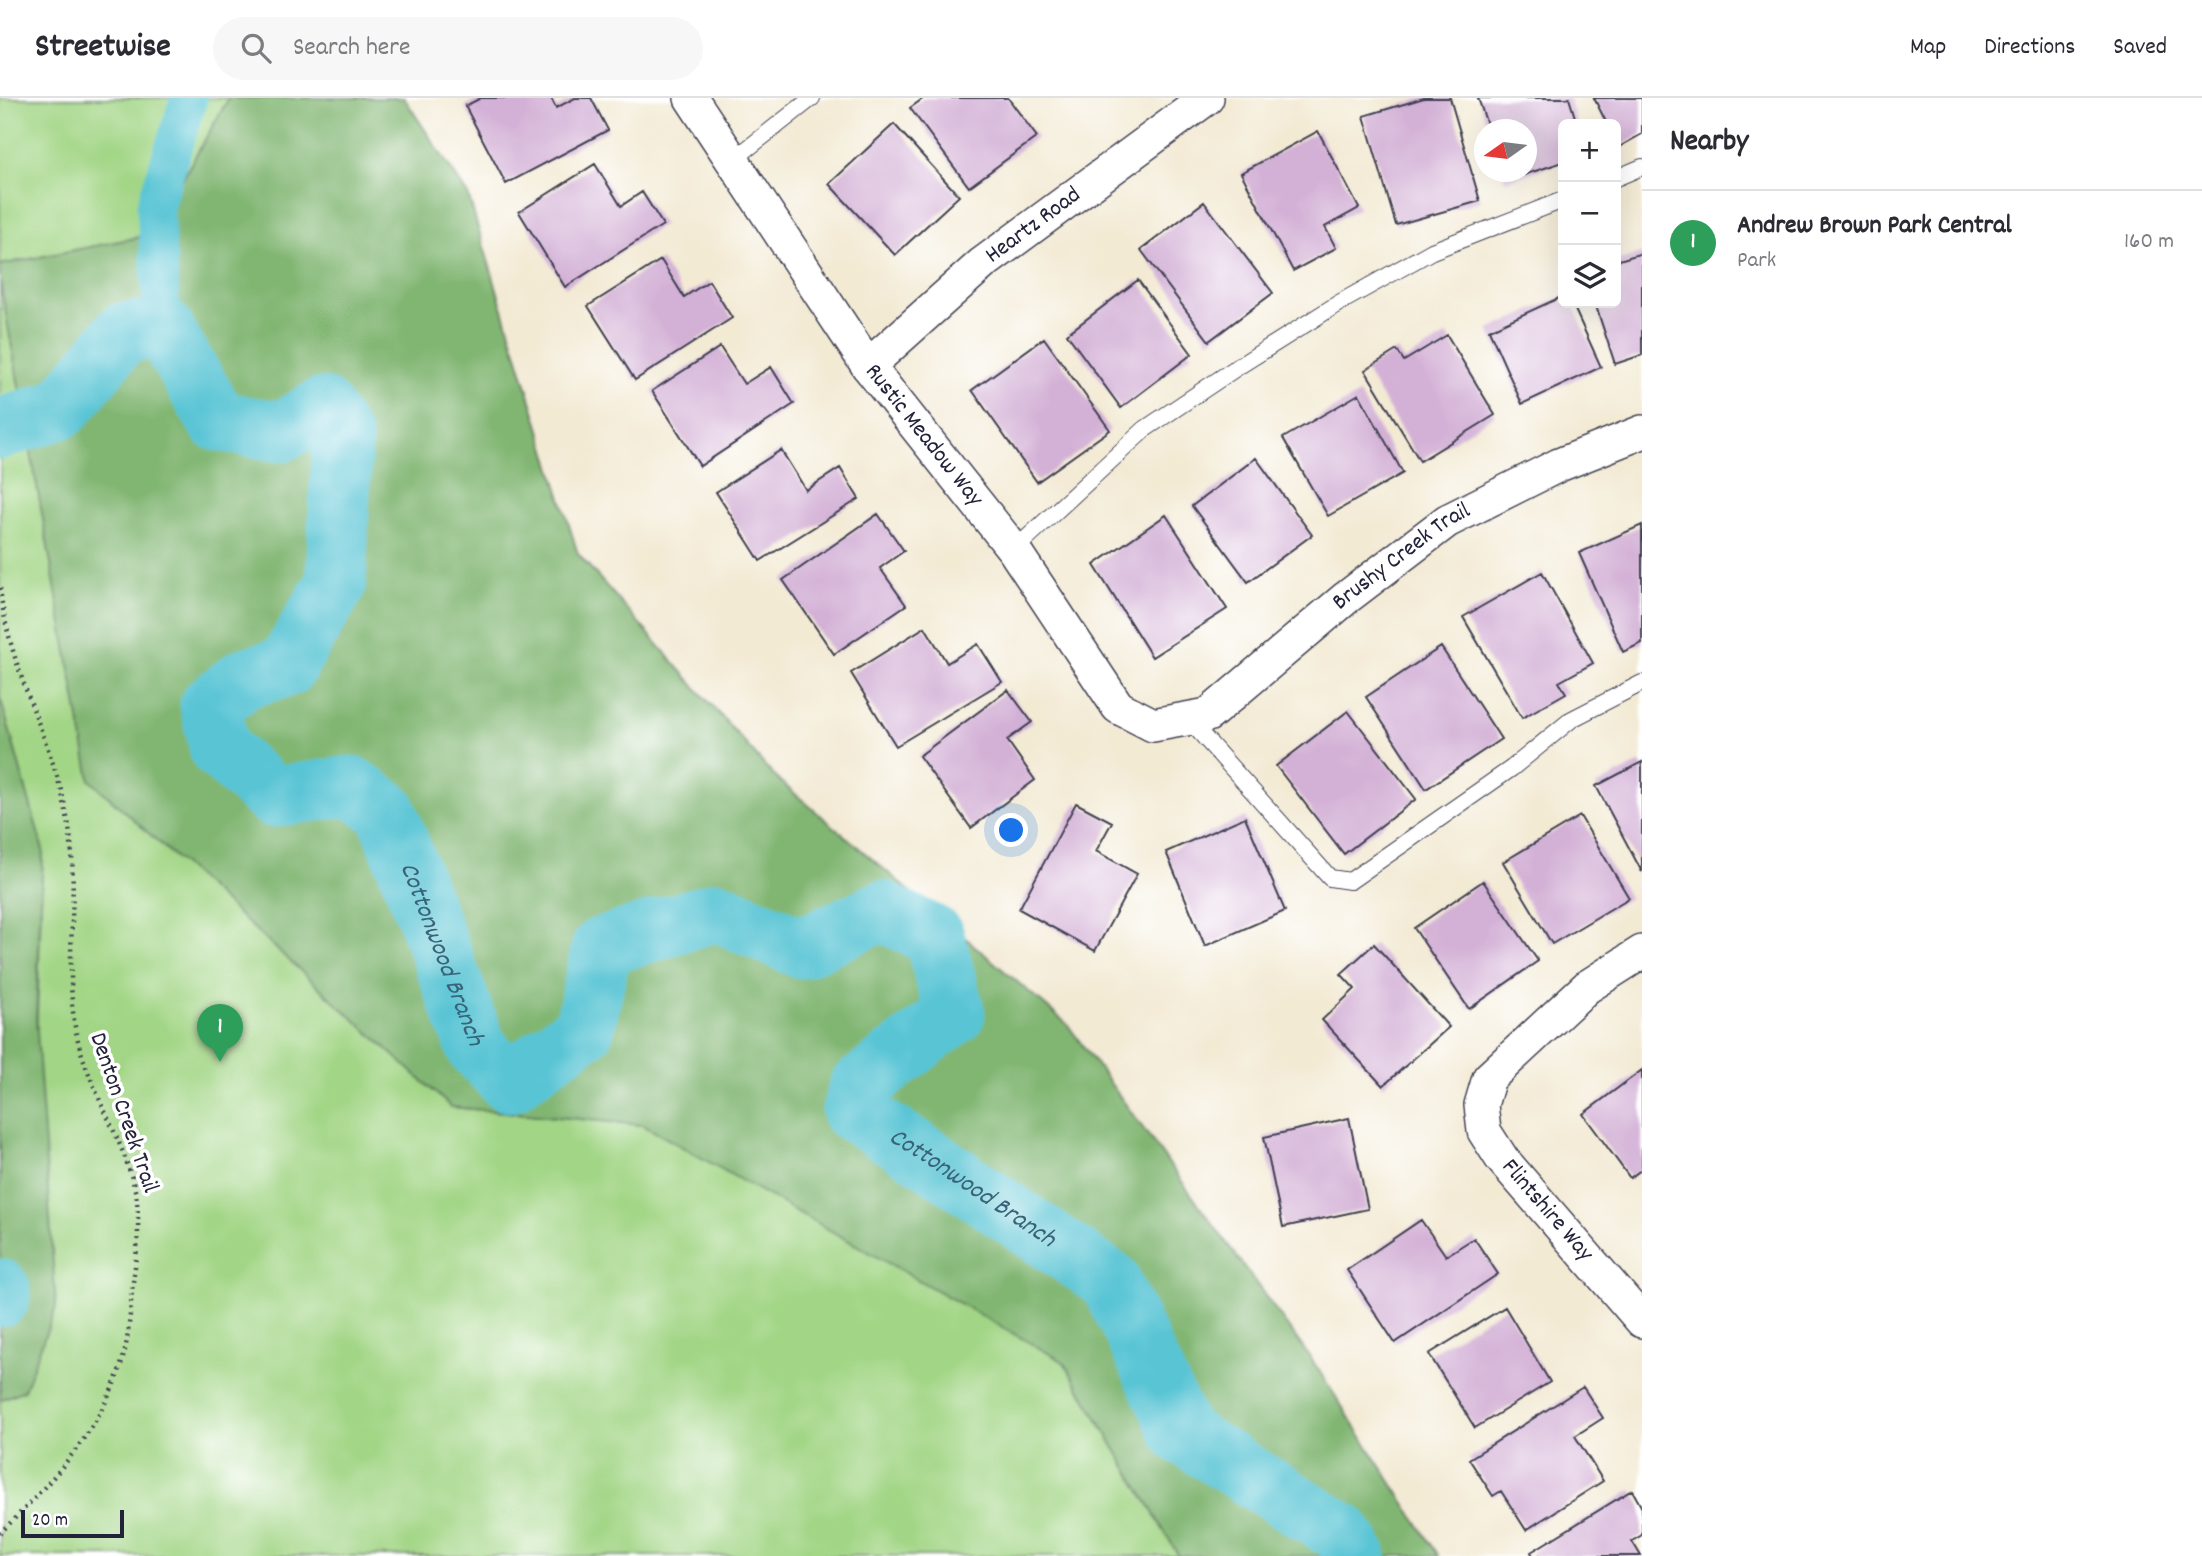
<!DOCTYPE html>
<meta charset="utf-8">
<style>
body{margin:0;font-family:Dekko,sans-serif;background:#f7f7f7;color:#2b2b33}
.controls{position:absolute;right:21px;top:21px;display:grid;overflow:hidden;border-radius:10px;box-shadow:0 7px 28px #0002}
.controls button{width:63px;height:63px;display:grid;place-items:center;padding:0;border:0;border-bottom:2px solid #e1e1e2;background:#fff;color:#2b2b33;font:35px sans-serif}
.compass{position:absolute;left:1474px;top:21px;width:63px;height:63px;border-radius:50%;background:#fff;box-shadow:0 7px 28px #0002;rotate:256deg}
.scale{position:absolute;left:21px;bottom:18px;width:103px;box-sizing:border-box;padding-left:7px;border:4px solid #22223b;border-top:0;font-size:19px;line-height:24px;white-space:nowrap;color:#22223b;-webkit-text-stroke:5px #fff;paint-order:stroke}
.you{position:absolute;left:1012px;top:733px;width:24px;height:24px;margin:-18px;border:5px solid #fff;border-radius:50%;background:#1a73e8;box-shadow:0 0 0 10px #1a73e833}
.badge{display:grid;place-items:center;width:46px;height:46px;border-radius:50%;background:#b5179e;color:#fff;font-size:23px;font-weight:700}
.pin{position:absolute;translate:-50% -58px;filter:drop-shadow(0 2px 4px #0008)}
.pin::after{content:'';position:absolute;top:37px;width:24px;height:21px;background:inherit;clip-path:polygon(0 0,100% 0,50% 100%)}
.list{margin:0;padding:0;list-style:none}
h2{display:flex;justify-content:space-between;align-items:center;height:91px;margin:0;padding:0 28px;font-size:30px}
h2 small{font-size:23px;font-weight:400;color:#7c7c81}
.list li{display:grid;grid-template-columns:46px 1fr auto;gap:21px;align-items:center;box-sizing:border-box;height:105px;padding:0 28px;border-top:2px solid #e1e1e2}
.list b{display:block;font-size:26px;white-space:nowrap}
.list p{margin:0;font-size:23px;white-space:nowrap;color:#7c7c81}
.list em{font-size:23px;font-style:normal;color:#7c7c81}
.icon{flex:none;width:38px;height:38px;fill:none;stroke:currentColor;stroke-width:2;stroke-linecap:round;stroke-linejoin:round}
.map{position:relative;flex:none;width:1642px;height:1458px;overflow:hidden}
header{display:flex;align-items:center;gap:42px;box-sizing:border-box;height:98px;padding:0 35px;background:#fff;border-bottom:2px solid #e1e1e2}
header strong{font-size:33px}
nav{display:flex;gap:38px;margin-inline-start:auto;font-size:24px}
.search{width:490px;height:63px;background:#f7f7f7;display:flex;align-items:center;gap:18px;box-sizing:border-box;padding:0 24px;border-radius:38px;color:#7c7c81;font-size:26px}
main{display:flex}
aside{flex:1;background:#fff}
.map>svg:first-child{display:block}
.green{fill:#a2d585;stroke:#627c60;stroke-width:2}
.forest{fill:#81b672;stroke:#526c56;stroke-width:2}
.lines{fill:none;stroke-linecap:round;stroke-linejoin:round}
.canal{stroke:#59c4d4;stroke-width:37}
.river{stroke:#59c4d4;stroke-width:61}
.building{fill:#d3b0d6}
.service-casing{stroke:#414052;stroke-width:18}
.minor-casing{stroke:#414052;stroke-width:36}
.path{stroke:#414052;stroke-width:4.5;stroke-dasharray:2 5;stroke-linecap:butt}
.service{stroke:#fff;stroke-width:16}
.minor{stroke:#fff;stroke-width:33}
.labels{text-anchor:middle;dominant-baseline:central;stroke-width:7;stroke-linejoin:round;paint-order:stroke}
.street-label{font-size:24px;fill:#22223b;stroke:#fff}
.water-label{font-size:26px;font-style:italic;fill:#386378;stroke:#fff}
</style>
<header>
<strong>Streetwise</strong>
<div class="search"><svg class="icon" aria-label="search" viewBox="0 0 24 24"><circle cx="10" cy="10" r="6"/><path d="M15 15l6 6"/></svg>Search here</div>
<nav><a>Map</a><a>Directions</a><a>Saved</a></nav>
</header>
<main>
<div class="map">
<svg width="1642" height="1458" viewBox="0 0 1642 1458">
<rect width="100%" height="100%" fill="#fff"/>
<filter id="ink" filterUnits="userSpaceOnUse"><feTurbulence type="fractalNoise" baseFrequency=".0143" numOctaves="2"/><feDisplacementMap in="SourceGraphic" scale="14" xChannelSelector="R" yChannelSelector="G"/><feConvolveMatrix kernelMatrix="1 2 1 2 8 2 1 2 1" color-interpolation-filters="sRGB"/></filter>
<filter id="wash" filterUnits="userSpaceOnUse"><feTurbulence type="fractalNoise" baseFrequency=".00686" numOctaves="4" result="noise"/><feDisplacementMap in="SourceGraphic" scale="28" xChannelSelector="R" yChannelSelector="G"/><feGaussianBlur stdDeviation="1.57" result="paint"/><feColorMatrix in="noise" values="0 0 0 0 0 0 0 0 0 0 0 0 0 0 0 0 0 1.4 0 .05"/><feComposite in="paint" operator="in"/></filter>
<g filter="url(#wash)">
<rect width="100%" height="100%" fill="#f3ead4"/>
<path class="green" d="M0 0H229L150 137 0 167Z
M0 183 45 430 451 1009 643 1027 849 1139 1064 1264 1179 1458H0V1302L24 1292 43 752 0 599Z"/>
<path class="forest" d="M229 0H404L468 97 578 456 774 678 1067 926 1312 1262 1439 1458H1179L1064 1264 643 1027 451 1009 90 682 0 183V167L150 137Z
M0 599 43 752 36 920 56 1209 24 1292 0 1302Z"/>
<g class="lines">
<path class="canal" d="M163 230 155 108 189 0"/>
<g class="river">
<path id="s1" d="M0 331 62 310 123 235 163 230 218 323 281 334 322 310 342 342 336 486 286 569 245 580 210 607 220 652 273 699 351 688 386 712 477 950 509 984 584 931 602 849 717 813 801 850 882 813 934 838 955 916 859 989 852 1013 927 1059 1110 1183 1182 1336 1342 1435 1357 1458"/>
<path d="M0 1191V1199"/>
</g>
</g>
<g id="blocks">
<path class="building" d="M481 0H551L556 10 575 0H591L608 32 506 86 465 8Z
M924 0H1008L1037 39 969 89 910 10Z
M1424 0H1450L1480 103 1396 127 1364 18Z
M1478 0H1569L1577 26H1563V64L1505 83 1502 74H1526V32H1489Z
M1594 0H1642V36L1619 49 1616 26H1607Z
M894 26 959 98 895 157 829 86Z
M1318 33 1359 110 1325 129 1336 150 1293 173 1241 75Z
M595 66 621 108 642 94 663 127 565 189 519 114Z
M1204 104 1273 195 1209 243 1141 152Z
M1642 155V257L1615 266 1595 205H1616V163Z
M661 162 684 199 709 183 732 220 635 282 588 208Z
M1138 182 1192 256 1121 310 1067 236Z
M1563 198V205H1572L1601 269 1522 306 1489 232Z
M1447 237 1495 317 1420 363 1365 272 1397 252 1404 263Z
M1044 240 1110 332 1037 384 972 292Z
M720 249 744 286 771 269 794 306 700 368 652 293Z
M1359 296 1403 375 1328 418 1283 340Z
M781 352 806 392 840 370 859 401 760 463 716 394Z
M1256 360 1312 437 1248 484 1192 408Z
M878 416 904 453 880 470 906 507 834 556 783 482Z
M1166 417 1227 511 1152 559 1094 467Z
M1642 427V545L1623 554 1579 455Z
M1542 474 1593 565 1559 584 1566 595 1522 620 1463 519Z
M925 529 947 565 978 546 1002 584 896 648 851 575Z
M1441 549 1501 641 1426 691 1366 599Z
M1008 592 1032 624 1007 642 1035 682 971 730 919 658Z
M1348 613 1416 701 1344 756 1276 668Z
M1642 664V774L1596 688Z
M1076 705 1112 724 1096 753 1137 776 1095 853 1019 811Z
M1580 718 1629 800 1552 846 1503 764Z
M1245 719 1285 813 1205 848 1166 754Z
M1483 783 1538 863 1469 911 1414 830Z
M1374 846 1449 929 1383 988 1322 922 1355 891 1341 876Z
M1642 972V1071L1630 1080 1583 1016Z
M1349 1020 1368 1111 1283 1129 1264 1039Z
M1421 1122 1446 1158 1474 1140 1498 1176 1395 1245 1347 1172Z
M1505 1209 1550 1284 1475 1330 1429 1256Z
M1583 1289 1603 1320 1575 1338 1603 1383 1526 1432 1501 1393 1493 1398 1469 1361Z
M1632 1392 1642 1410V1437L1632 1443 1641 1458H1533L1531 1454Z"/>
</g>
</g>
<g filter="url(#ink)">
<use href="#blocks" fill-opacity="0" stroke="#414052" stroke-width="2"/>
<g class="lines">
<g class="service-casing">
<path id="service" d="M733 62 812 0
M1616 80 1642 69
M1014 452 1145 331 1236 270 1339 205 1432 153 1563 102
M1188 621 1330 780 1350 783 1512 670 1572 621 1642 585"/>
</g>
<g class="minor-casing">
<g id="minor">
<path id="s2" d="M691 0 868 268 1014 452 1118 609 1153 627 1208 617 1346 500 1447 423 1559 367 1642 334"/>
<path id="s3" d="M868 268 982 166 1207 0"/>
<path id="s4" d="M1642 854 1587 889 1489 980 1481 1007 1484 1033 1502 1061 1642 1223"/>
</g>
</g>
<path class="path" d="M0 490C9 574 53 641 68 723 80 791 64 861 75 929 86 989 125 1041 136 1097 141 1129 136 1161 132 1192 130 1214 129 1239 123 1260 104 1329 50 1386 0 1435"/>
<use href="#service" class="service"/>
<use href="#minor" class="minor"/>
</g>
</g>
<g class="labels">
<g class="street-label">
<text stroke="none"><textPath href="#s3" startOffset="217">Heartz Road</textPath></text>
<text stroke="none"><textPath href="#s2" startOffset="410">Rustic Meadow Way</textPath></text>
<text stroke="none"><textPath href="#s2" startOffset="1090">Brushy Creek Trail</textPath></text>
<text transform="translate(123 1015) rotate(71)">Denton Creek Trail</text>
<text stroke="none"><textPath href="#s4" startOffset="355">Flintshire Way</textPath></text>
</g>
<g class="water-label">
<text stroke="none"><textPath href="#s1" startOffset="1180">Cottonwood Branch</textPath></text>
<text stroke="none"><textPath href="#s1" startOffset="2231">Cottonwood Branch</textPath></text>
</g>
</g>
</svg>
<div class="controls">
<button>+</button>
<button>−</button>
<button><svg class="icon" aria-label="layers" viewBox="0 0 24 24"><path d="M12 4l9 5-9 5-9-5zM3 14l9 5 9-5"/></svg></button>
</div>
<svg class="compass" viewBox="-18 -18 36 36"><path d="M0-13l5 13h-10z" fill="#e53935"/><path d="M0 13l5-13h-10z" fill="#7c7c81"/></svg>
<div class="scale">20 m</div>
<div class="you"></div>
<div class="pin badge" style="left:220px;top:964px;background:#2e9e5b">1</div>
</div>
<aside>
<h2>Nearby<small></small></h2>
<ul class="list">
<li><span class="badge" style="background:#2e9e5b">1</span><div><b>Andrew Brown Park Central</b><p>Park</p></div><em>160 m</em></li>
</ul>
</aside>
</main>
